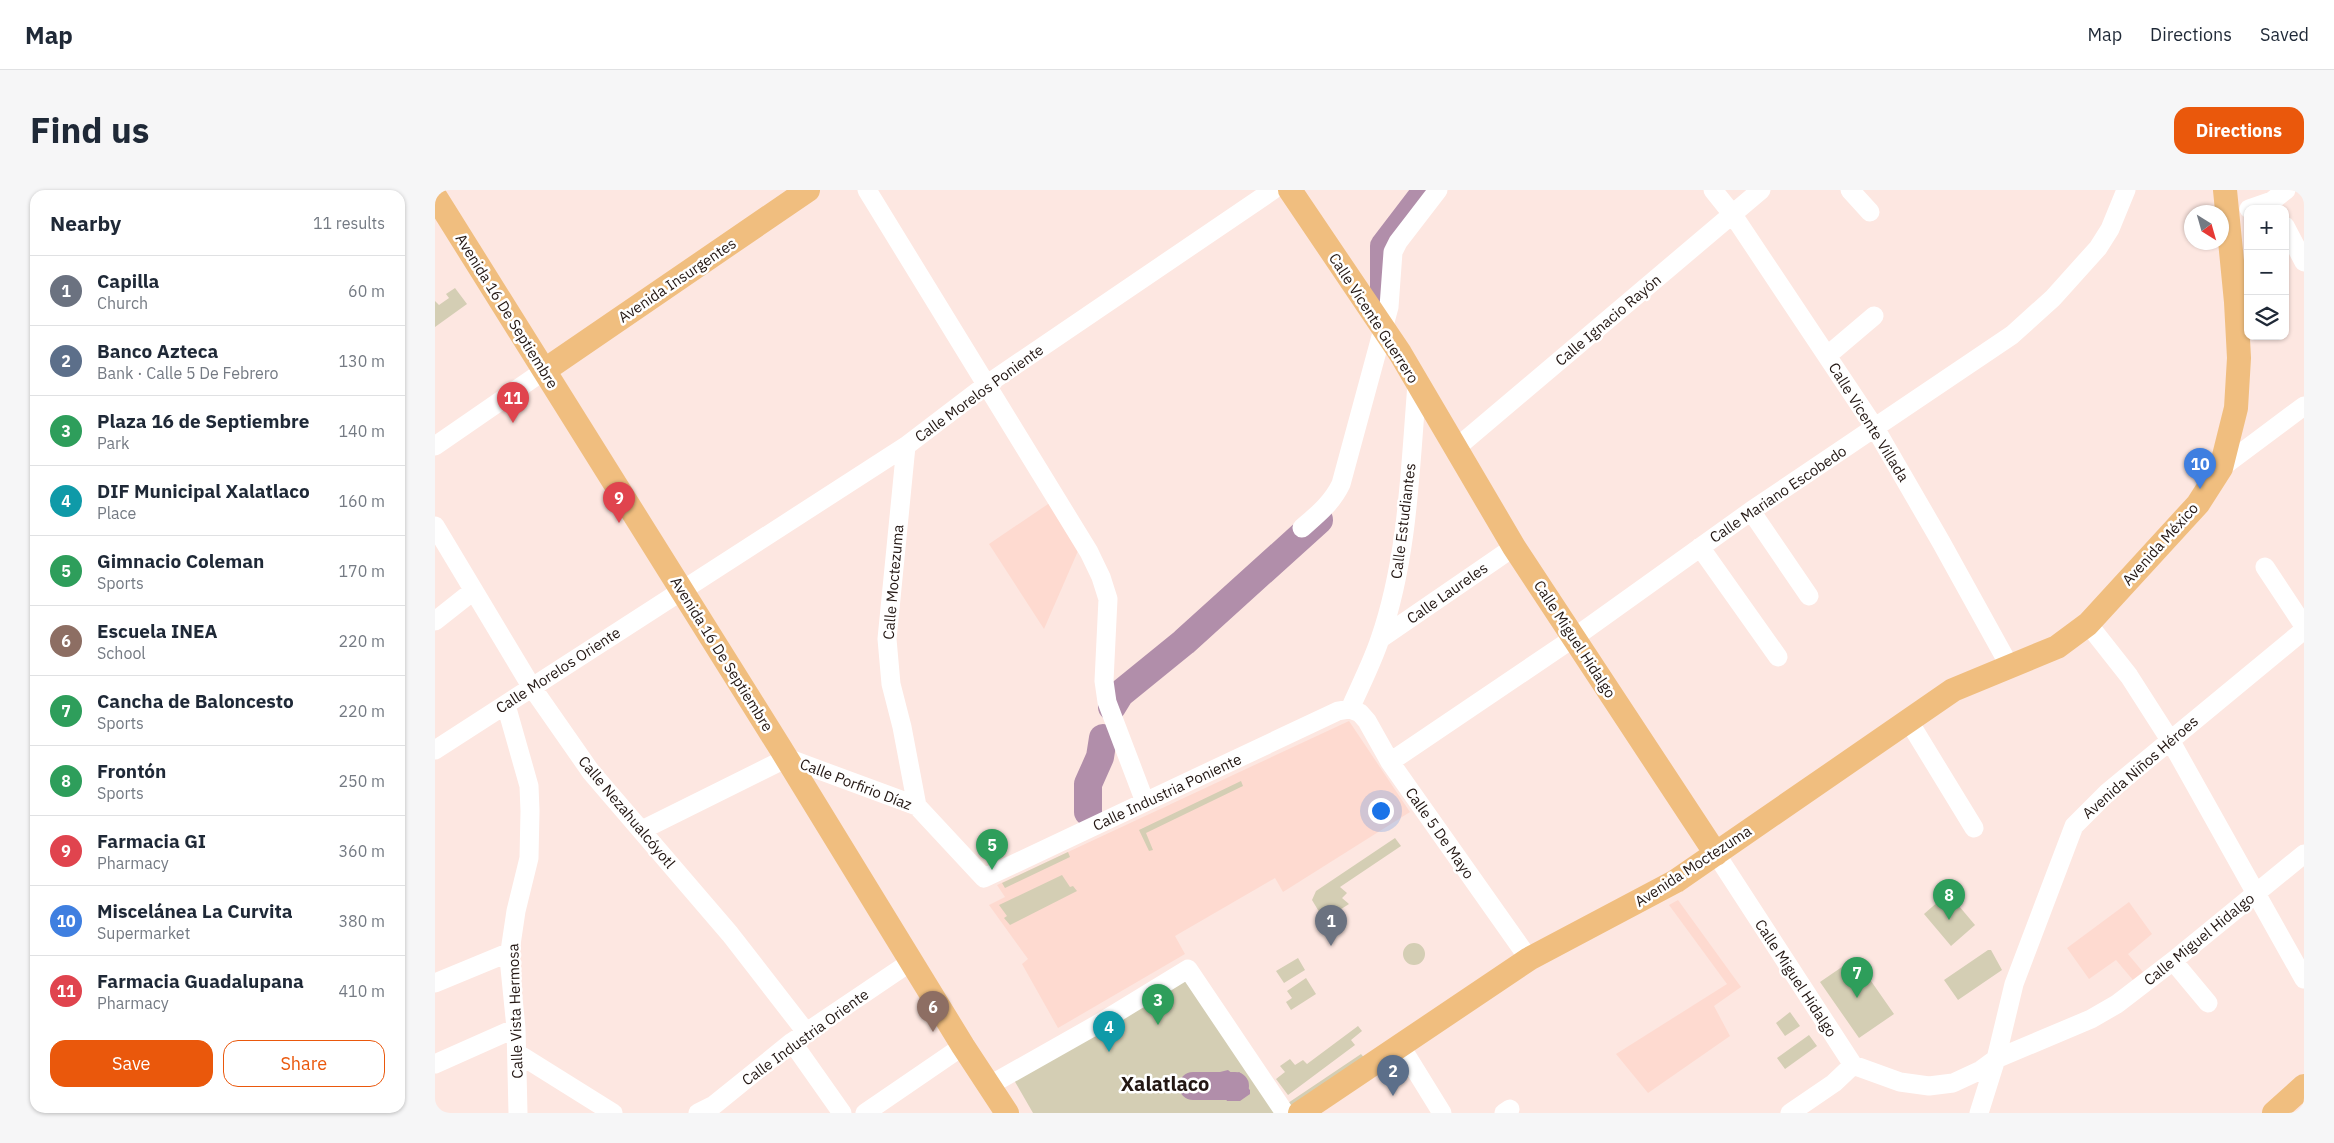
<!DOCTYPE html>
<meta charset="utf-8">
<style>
body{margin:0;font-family:"IBM Plex Sans",sans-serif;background:#f6f6f7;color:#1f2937}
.controls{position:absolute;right:15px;top:15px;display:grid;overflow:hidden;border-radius:10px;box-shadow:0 1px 4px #0004}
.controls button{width:45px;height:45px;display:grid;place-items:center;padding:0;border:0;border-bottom:1px solid #e0e1e3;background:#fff;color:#1f2937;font:25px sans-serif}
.compass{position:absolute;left:1749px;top:15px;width:45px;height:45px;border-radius:50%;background:#fff;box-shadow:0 1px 4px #0004;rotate:143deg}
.you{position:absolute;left:945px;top:620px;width:18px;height:18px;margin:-12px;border:4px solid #fff;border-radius:50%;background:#1a73e8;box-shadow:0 0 0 8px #1a73e833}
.badge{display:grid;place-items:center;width:32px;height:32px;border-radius:50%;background:#ea580c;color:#fff;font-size:16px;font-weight:700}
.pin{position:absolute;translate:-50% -41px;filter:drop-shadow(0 1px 2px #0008)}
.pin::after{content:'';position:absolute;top:26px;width:18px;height:15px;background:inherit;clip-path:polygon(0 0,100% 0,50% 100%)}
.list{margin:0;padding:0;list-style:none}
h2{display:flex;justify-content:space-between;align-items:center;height:65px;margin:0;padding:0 20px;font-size:21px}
h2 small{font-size:16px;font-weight:400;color:#747a83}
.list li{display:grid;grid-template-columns:32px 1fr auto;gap:15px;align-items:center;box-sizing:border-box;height:70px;padding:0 20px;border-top:1px solid #e0e1e3}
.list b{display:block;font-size:19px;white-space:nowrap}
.list p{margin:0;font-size:16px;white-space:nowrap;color:#747a83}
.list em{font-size:16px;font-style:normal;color:#747a83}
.actions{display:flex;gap:10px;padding:15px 20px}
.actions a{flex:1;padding:11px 0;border:1px solid #ea580c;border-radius:15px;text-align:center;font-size:18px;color:#ea580c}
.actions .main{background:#ea580c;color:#fff}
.icon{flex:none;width:28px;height:28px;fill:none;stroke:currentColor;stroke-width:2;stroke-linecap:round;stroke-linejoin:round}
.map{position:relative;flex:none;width:1869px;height:923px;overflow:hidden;border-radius:15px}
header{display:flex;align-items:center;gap:30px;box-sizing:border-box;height:70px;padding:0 25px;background:#fff;border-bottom:1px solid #e0e1e3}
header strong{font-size:24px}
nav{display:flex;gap:28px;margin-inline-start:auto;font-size:18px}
.intro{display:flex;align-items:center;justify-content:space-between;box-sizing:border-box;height:120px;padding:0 30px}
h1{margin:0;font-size:35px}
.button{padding:12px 22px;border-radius:15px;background:#ea580c;color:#fff;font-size:18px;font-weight:700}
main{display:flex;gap:30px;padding:0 30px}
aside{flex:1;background:#fff;border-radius:15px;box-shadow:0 1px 4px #0004}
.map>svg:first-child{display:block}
.built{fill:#fedad0}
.green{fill:#d4ceb4}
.water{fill:#b18eaa}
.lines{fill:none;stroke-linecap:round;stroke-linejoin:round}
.river{stroke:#b18eaa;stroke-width:28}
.minor{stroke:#fff;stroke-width:19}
.major{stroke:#f0be7f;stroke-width:24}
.labels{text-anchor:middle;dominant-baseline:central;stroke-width:5;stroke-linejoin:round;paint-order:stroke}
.street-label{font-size:15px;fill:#231713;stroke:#fff}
.district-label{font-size:20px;font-weight:bold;fill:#231713;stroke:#fff}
</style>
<header>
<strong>Map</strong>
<nav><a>Map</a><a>Directions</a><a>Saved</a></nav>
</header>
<div class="intro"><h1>Find us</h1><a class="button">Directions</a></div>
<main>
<aside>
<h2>Nearby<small>11 results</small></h2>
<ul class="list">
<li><span class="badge" style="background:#6b7280">1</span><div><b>Capilla</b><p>Church</p></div><em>60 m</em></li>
<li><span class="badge" style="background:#5c6f8a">2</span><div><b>Banco Azteca</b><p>Bank · Calle 5 De Febrero</p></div><em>130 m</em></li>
<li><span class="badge" style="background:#2e9e5b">3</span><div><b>Plaza 16 de Septiembre</b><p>Park</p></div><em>140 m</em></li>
<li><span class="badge" style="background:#0f9aa8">4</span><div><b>DIF Municipal Xalatlaco</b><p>Place</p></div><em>160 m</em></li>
<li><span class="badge" style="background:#2e9e5b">5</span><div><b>Gimnacio Coleman</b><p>Sports</p></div><em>170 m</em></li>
<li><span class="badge" style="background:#8d6e63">6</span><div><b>Escuela INEA</b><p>School</p></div><em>220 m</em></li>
<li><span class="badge" style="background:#2e9e5b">7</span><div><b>Cancha de Baloncesto</b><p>Sports</p></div><em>220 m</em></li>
<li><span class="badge" style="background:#2e9e5b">8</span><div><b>Frontón</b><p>Sports</p></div><em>250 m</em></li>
<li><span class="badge" style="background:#e0444e">9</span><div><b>Farmacia GI</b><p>Pharmacy</p></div><em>360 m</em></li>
<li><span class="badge" style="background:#3f7fe0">10</span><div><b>Miscelánea La Curvita</b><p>Supermarket</p></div><em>380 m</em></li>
<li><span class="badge" style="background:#e0444e">11</span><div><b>Farmacia Guadalupana</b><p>Pharmacy</p></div><em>410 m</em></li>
</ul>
<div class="actions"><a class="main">Save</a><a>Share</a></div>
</aside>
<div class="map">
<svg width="1869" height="923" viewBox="0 0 1869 923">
<rect width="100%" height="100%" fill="#fde7e1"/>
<path class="built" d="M619 310 646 354 609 439 554 354Z
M914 531 975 622 848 702 840 688 740 746 750 764 623 838 587 774 593 769 554 715 570 707 562 695Z
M1243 710 1306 797 1279 816 1295 846 1213 903 1181 864 1292 794 1234 715Z
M1694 712 1717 744 1693 764 1713 788 1703 796 1681 770 1654 789 1632 758Z"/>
<path class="green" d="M20 98 32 114 0 137V111L4 115 14 108 11 104Z
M806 591 808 596 711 643 718 660 714 661 704 640Z
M960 648 966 656 905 697 912 703 907 708 914 714 889 730 877 710 881 701Z
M633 662 635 667 570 698 567 693Z
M627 685 635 697 638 696 642 701 575 735 569 728 572 726 564 715Z
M1513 703 1540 735 1516 756 1489 724Z
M968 764a11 11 0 1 1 22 0a11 11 0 1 1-22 0Z
M1553 760H1556L1567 780 1523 810 1509 790Z
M863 768 870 780 849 793 841 781Z
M1420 768 1459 824 1424 848 1385 792Z
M751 786 840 923H598L575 883Z
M871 788 881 804 856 820 851 812 857 808 852 801Z
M1355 822 1365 836 1350 846 1341 833Z
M923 836 927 841 916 850 920 855 853 905 841 889 850 882 845 876 855 869 860 875 868 870 872 874Z
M1374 845 1382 856 1350 879 1342 868Z
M926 864 931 870 858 921 853 913Z"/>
<path class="water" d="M793 880 799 885 804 882 807 884 808 893 815 900V904L805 911H792L788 904 789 901 799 900 800 892H782L785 882Z"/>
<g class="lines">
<path class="river" d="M949 108V56L991 1
M677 517 685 504 749 452 884 330
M653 622V594L665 567 668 548
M758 896H800"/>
<path class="minor" d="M432 0 654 362 666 387 673 409 669 491 672 512 710 612
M1278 0 1298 25 1440 238 1506 352 1574 475
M1415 0 1435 22
M1814 19 1837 11 1851 0
M1850 36 1869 72
M1393 165 1439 126
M0 256 110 180
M471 256 452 449 456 494 467 537 482 616
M1020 259 1326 0
M1786 278 1869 216
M1316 321 1374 406
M0 336 96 496 156 582 295 744 371 842
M867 338C882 325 897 313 906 294L954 117 958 62 963 52 1003 0
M1265 357 1343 467
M1830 377 1869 436
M0 431 38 401
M1653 434 1694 486 1735 550 1869 789
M945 449 1079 357
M71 515 94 596 95 621 94 668 81 721 74 768 81 838 83 923
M915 519C925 496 937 473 945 449 973 368 975 280 982 194
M915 519 925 523 932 531 955 572 1094 769
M1473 530 1539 638
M0 560 471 256 551 195 838 0
M955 572 1140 447 1316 321 1577 145 1618 108 1663 58 1675 39 1691 0
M207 640 352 568 482 616 549 688 903 521 915 519
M1281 664 1418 875 1465 892 1494 896 1518 893 1546 880 1561 869 1656 829 1682 814 1738 771 1869 664
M1738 771 1773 813
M0 793 75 762
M357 852 407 923
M965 855 1007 923
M82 863 178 923
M0 874 81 838
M555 895 663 834 753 779 850 923
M263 923 279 915 357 852 477 771
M430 923 528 856
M1069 923 1075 919
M1355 923 1399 893 1418 875
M1544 923 1561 869 1579 794 1639 636 1673 602 1869 440"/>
<path class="major" d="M855 0 965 163 1079 357 1281 664
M0 6 346 559 528 856 572 923
M110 180 373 0
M865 923 1094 769 1241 691 1518 500 1622 457 1653 434 1763 314 1786 278 1801 218 1804 168 1801 112 1790 0
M1839 923 1869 896"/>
</g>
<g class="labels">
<g class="street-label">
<text transform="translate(242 90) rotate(-34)">Avenida Insurgentes</text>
<text transform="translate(72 121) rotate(58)">Avenida 16 De Septiembre</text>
<text transform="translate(939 128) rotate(57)">Calle Vicente Guerrero</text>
<text transform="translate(1173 130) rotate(-40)">Calle Ignacio Rayón</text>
<text transform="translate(544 203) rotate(-36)">Calle Morelos Poniente</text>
<text transform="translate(1434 232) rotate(58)">Calle Vicente Villada</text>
<text transform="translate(1343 304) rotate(-34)">Calle Mariano Escobedo</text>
<text transform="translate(968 331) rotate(-83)">Calle Estudiantes</text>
<text transform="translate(1725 354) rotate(-48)">Avenida México</text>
<text transform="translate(458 392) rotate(-85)">Calle Moctezuma</text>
<text transform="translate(1012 403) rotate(-35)">Calle Laureles</text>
<text transform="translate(1140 449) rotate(57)">Calle Miguel Hidalgo</text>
<text transform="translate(287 464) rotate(58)">Avenida 16 De Septiembre</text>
<text transform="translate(123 480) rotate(-33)">Calle Morelos Oriente</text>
<text transform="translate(1705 577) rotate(-41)">Avenida Niños Héroes</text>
<text transform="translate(421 594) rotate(21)">Calle Porfirio Díaz</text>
<text transform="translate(732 602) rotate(-25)">Calle Industria Poniente</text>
<text transform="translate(192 622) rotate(50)">Calle Nezahualcóyotl</text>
<text transform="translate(1005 643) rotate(55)">Calle 5 De Mayo</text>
<text transform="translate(1258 676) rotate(-33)">Avenida Moctezuma</text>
<text transform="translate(1764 749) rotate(-39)">Calle Miguel Hidalgo</text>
<text transform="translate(1361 788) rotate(57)">Calle Miguel Hidalgo</text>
<text transform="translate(80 821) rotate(-92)">Calle Vista Hermosa</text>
<text transform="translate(370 847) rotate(-36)">Calle Industria Oriente</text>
</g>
<g class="district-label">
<text x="730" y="893">Xalatlaco</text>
</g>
</g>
</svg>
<div class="controls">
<button>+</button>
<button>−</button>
<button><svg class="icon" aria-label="layers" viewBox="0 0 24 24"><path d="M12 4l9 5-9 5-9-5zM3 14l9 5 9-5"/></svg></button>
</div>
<svg class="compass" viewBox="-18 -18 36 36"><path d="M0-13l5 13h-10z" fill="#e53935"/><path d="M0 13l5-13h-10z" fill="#747a83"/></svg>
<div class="you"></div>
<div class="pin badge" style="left:896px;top:756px;background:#6b7280">1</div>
<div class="pin badge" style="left:958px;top:906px;background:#5c6f8a">2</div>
<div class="pin badge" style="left:723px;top:835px;background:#2e9e5b">3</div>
<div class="pin badge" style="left:674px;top:862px;background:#0f9aa8">4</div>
<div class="pin badge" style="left:557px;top:680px;background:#2e9e5b">5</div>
<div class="pin badge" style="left:498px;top:842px;background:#8d6e63">6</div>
<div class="pin badge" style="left:1422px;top:808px;background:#2e9e5b">7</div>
<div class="pin badge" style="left:1514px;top:730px;background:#2e9e5b">8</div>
<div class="pin badge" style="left:184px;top:333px;background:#e0444e">9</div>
<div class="pin badge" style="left:1765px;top:299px;background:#3f7fe0">10</div>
<div class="pin badge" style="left:78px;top:233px;background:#e0444e">11</div>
</div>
</main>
